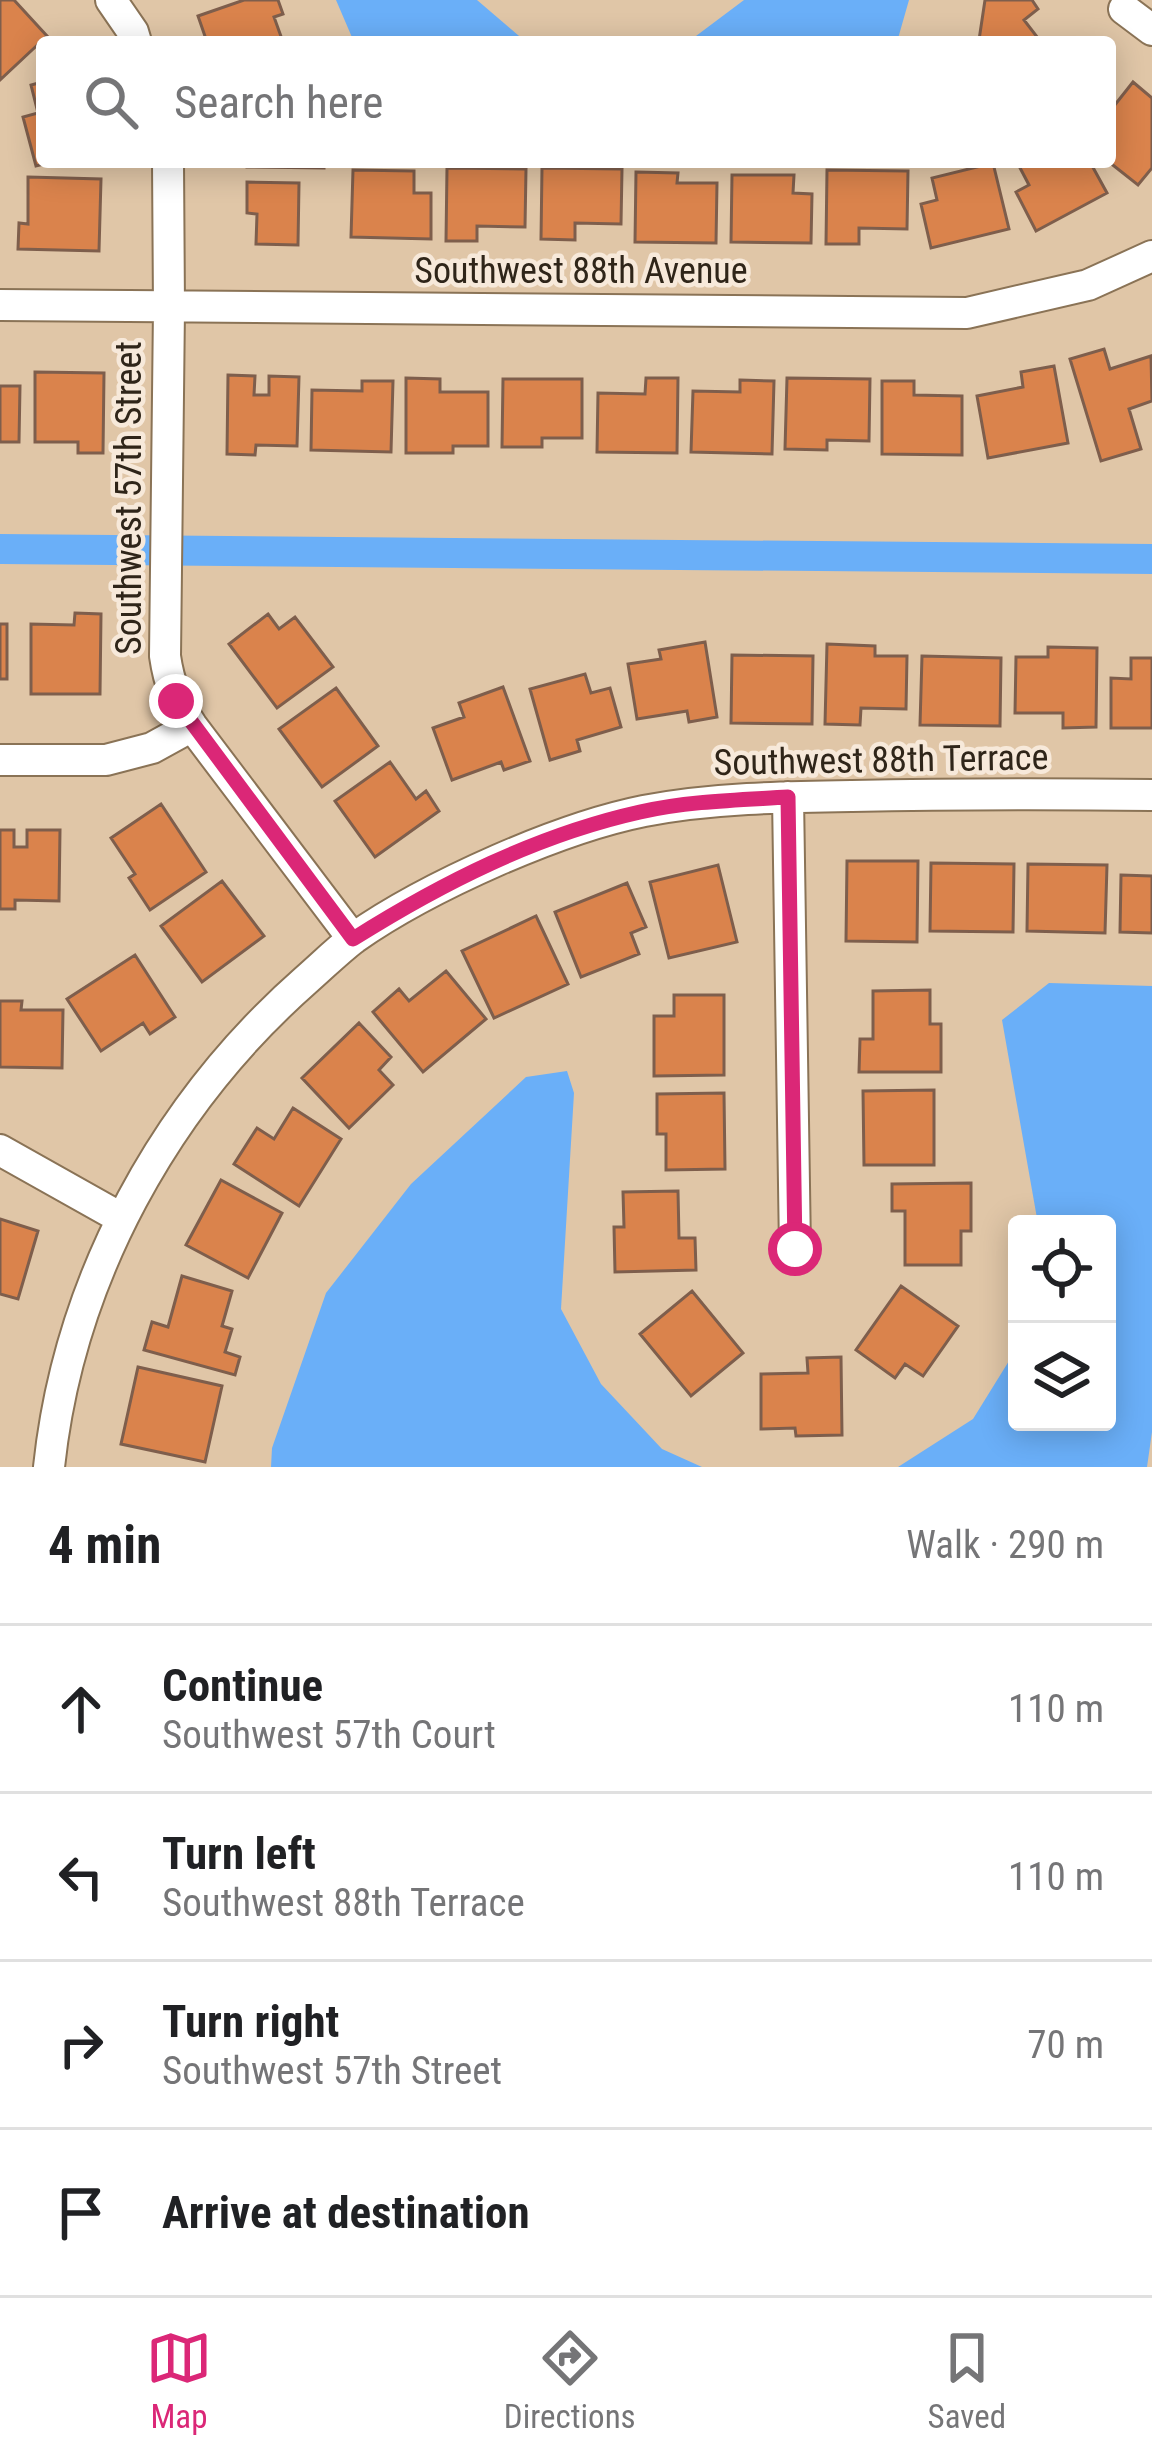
<!DOCTYPE html>
<meta charset="utf-8">
<style>
body{margin:0;font-family:"Roboto Condensed",sans-serif;background:#f2f2f2;color:#202124}
.controls{position:absolute;right:36px;bottom:36px;display:grid;overflow:hidden;border-radius:12px;box-shadow:0 6px 30px #0003}
.controls button{width:108px;height:108px;display:grid;place-items:center;padding:0;border:0;border-bottom:3px solid #e0e0e0;background:#fff;color:#202124;font:60px sans-serif}
.stop{position:absolute;width:36px;height:36px;margin:-27px;border:9px solid #db2777;border-radius:50%;background:#fff}
.stop.end{background:#db2777;border-color:#fff;box-shadow:0 3px 12px #0008}
.list{margin:0;padding:0;list-style:none}
h2{display:flex;justify-content:space-between;align-items:center;height:156px;margin:0;padding:0 48px;font-size:51px}
h2 small{font-size:39px;font-weight:400;color:#757577}
.list li{display:grid;grid-template-columns:78px 1fr auto;gap:36px;align-items:center;box-sizing:border-box;height:168px;padding:0 48px;border-top:3px solid #e0e0e0}
.list b{display:block;font-size:45px;white-space:nowrap}
.list p{margin:0;font-size:39px;white-space:nowrap;color:#757577}
.list em{font-size:39px;font-style:normal;color:#757577}
.icon{flex:none;width:66px;height:66px;fill:none;stroke:currentColor;stroke-width:2;stroke-linecap:round;stroke-linejoin:round}
.map{position:relative;flex:none;width:1152px;height:1467px;overflow:hidden}
.search{position:absolute;background:#fff;box-shadow:0 6px 30px #0003;left:36px;right:36px;top:36px;height:132px;display:flex;align-items:center;gap:30px;box-sizing:border-box;padding:0 42px;border-radius:12px;color:#757577;font-size:45px}
.sheet{height:828px;background:#fff}
nav{display:flex;justify-content:space-around;align-items:center;box-sizing:border-box;height:168px;border-top:3px solid #e0e0e0;background:#fff;font-size:33px;color:#757577}
nav a{display:grid;justify-items:center;gap:6px}
nav .on{color:#db2777}
.map>svg:first-child{display:block}
.water{fill:#6aaff8}
.lines{fill:none;stroke-linecap:round;stroke-linejoin:round}
.canal{stroke:#6aaff8;stroke-width:30}
.building{fill:#da834c;stroke:#7e5e4c;stroke-width:3}
.minor-casing{stroke:#8a7356;stroke-width:34}
.minor{stroke:#fff;stroke-width:30}
.route{stroke:#db2777;stroke-width:15}
.labels{text-anchor:middle;dominant-baseline:central;stroke-width:9;stroke-linejoin:round;paint-order:stroke}
.street-label{font-size:36px;fill:#2f2519;stroke:#f7e9da}
</style>
<div class="map">
<svg width="1152" height="1467" viewBox="0 0 1152 1467">
<rect width="100%" height="100%" fill="#e0c6a7"/>
<path class="water" d="M336 0H477L526 42H354Z
M744 0H909L897 42H688Z
M1049 983 1152 986V1432L1147 1467H898L973 1419 1017 1348V1422H1107V1224H1038L1002 1020Z
M567 1071 574 1093 561 1309 601 1384 662 1449 702 1467H271L272 1448 326 1293 411 1184 526 1077Z"/>
<g class="lines">
<path class="canal" d="M0 549 1152 559"/>
</g>
<path class="building" d="M0 0H14L47 36 0 80Z
M244 0H278L283 14 274 17 283 42H207L198 16Z
M985 0H1032L1038 9 1024 20 1041 42H977L979 40Z
M42 82V162H52L36 166 23 117 38 113 31 85Z
M1133 82 1152 98V168L1138 185 1109 162 1110 111Z
M247 162H324V168L247 167Z
M1022 162H1090L1107 193 1036 231 1016 192 1029 185 1018 164Z
M993 163 1009 229 931 248 921 204 937 200 932 178Z
M447 168 526 169 525 227 477 226V241H446Z
M542 168 622 169 621 224 575 223V240L541 239Z
M353 170 414 171V193H431V239L351 237Z
M827 170 908 171 907 229 859 228V244H826Z
M636 172 678 173 677 183H717L716 243 635 242Z
M732 175H794L793 193 812 194 811 243 731 242Z
M28 177 101 179 99 251 18 249 19 223 28 224Z
M247 182 299 183 298 245 256 244 257 214 247 213Z
M1104 349 1110 369 1151 356 1152 401 1129 409 1141 449 1101 461 1070 359Z
M1054 366 1068 443 988 458 977 396 1023 387 1021 372Z
M35 372 104 373 103 453H78V442H35Z
M228 375 255 376 254 395H269V376L299 377 297 446 256 445 255 455 227 454Z
M406 378 440 379V392H488V446H453V453H406Z
M646 378H678L677 453 597 452 598 393 645 394Z
M787 378 870 379 869 441 827 440V450L785 449Z
M503 379H582V438H542V447H502Z
M740 380 774 381 772 454 691 452 693 391 740 392Z
M362 381H393L391 452 311 450 312 390 362 391Z
M882 381H914V395L962 396V455L882 454Z
M0 386H20L19 442H0Z
M75 613 101 614 100 694H31V624L74 625Z
M268 614 279 629 295 617 333 667 277 708 229 644Z
M0 624H7V679H0Z
M705 642 717 717 689 722 687 711 637 719 628 664 661 659 659 650Z
M827 644 875 646V656H907L906 709 861 708 860 725 825 724Z
M1048 647 1097 648 1096 727 1063 728V713H1015L1016 657H1048Z
M732 655 813 656 812 724 731 723Z
M922 656 1001 658 1000 726 920 725Z
M1131 658H1152V728H1111V678L1131 679Z
M585 674 591 693 610 688 621 727 577 740 580 751 550 760 530 689Z
M503 687 530 761 504 770 501 762 452 780 433 728 464 717 459 703Z
M336 688 378 746 322 787 279 729Z
M390 762 416 799 426 791 439 811 375 857 335 801Z
M161 804 206 872 150 910 129 878 135 874 111 838Z
M0 830H14V847H27V830H60L59 901 15 900V909H0Z
M847 861H918L917 942 846 941Z
M931 863 1014 864 1013 932 930 931Z
M1028 864 1107 865 1105 933 1027 931Z
M718 865 737 942 669 958 650 882Z
M1121 875 1152 876V933L1120 932Z
M222 881 264 936 202 982 161 926Z
M627 883 646 927 631 933 639 954 581 977 555 912Z
M536 916 568 984 494 1018 462 951Z
M135 955 175 1017 150 1034 143 1023 101 1051 67 999Z
M446 971 486 1019 423 1072 373 1012 399 989 409 1001Z
M930 990V1024H941V1072H859L860 1039H873V991Z
M674 995H724V1075L654 1076V1016H674Z
M0 1001H22L21 1010H63L62 1068 0 1067Z
M359 1023 391 1057 379 1070 393 1085 349 1128 302 1078Z
M934 1090V1165H864L863 1091Z
M724 1093 725 1169 666 1170V1134H657V1094Z
M293 1108 341 1139 299 1206 234 1164 257 1128 274 1139Z
M221 1180 282 1213 248 1278 186 1245Z
M971 1183V1231H961V1265H905V1211H892V1184Z
M678 1191 679 1238H695L696 1270 615 1272 614 1227H624L623 1192Z
M0 1219 38 1231 18 1299 0 1294Z
M182 1276 232 1291 222 1326 232 1329 225 1352 240 1357 235 1375 144 1350 152 1322 168 1327Z
M901 1286 958 1326 923 1376 905 1364 895 1378 856 1350Z
M692 1291 743 1353 691 1396 640 1334Z
M841 1357 842 1435 796 1436 795 1428 761 1429V1374L808 1373 807 1358Z
M138 1367 222 1386 205 1462 121 1444Z"/>
<g class="lines">
<g class="minor-casing">
<path id="minor" d="M111 0 133 32 136 42
M1124 9 1152 30
M168 162 169 308 165 656C169 684 177 703 192 726L353 939
M0 305 967 313 1088 285 1152 256
M0 760H106L152 748 192 726
M788 797 795 1249
M0 1150 121 1218
M49 1467C69 1279 165 1104 306 980 322 966 337 951 354 938 398 907 448 882 498 860 544 840 594 821 644 811 712 798 783 797 852 796 952 794 1052 794 1152 795"/>
</g>
<use href="#minor" class="minor"/>
</g>
<g class="lines">
<path class="route" d="M176 701 353 939C442 883 537 835 640 812 688 801 739 800 788 797L795 1249"/>
</g>
<g class="labels">
<g class="street-label">
<text x="581" y="271">Southwest 88th Avenue</text>
<text transform="translate(129 498) rotate(-90)">Southwest 57th Street</text>
<text transform="translate(881 760) rotate(-1)">Southwest 88th Terrace</text>
</g>
</g>
</svg>
<div class="controls">
<button><svg class="icon" aria-label="locate" viewBox="0 0 24 24"><circle cx="12" cy="12" r="6"/><path d="M12 2v4M12 18v4M2 12h4M18 12h4"/></svg></button>
<button><svg class="icon" aria-label="layers" viewBox="0 0 24 24"><path d="M12 4l9 5-9 5-9-5zM3 14l9 5 9-5"/></svg></button>
</div>
<div class="stop" style="left:795px;top:1249px"></div>
<div class="stop end" style="left:176px;top:701px"></div>
<div class="search"><svg class="icon" aria-label="search" viewBox="0 0 24 24"><circle cx="10" cy="10" r="6"/><path d="M15 15l6 6"/></svg>Search here</div>
</div>
<section class="sheet">
<h2>4 min<small>Walk · 290 m</small></h2>
<ul class="list">
<li><svg class="icon" aria-label="ahead" viewBox="0 0 24 24"><path d="M12 20V5M6 11l6-6 6 6"/></svg><div><b>Continue</b><p>Southwest 57th Court</p></div><em>110 m</em></li>
<li><svg class="icon" aria-label="left" viewBox="0 0 24 24"><path d="M17 20v-9H6M10 6l-5 5 5 5"/></svg><div><b>Turn left</b><p>Southwest 88th Terrace</p></div><em>110 m</em></li>
<li><svg class="icon" aria-label="right" viewBox="0 0 24 24"><path d="M7 20v-9h11M14 6l5 5-5 5"/></svg><div><b>Turn right</b><p>Southwest 57th Street</p></div><em>70 m</em></li>
<li><svg class="icon" aria-label="arrive" viewBox="0 0 24 24"><path d="M6 21V4h12l-3 4 3 4H6"/></svg><div><b>Arrive at destination</b></div></li>
</ul>
</section>
<nav>
<a class="on"><svg class="icon" aria-label="map" viewBox="0 0 24 24"><path d="M3 6l6-2 6 2 6-2v14l-6 2-6-2-6 2zM9 4v14M15 6v14"/></svg>Map</a>
<a><svg class="icon" aria-label="directions" viewBox="0 0 24 24"><path d="M12 3l9 9-9 9-9-9zM9 14v-3h6M13 9l2 2-2 2"/></svg>Directions</a>
<a><svg class="icon" aria-label="saved" viewBox="0 0 24 24"><path d="M7 4h10v16l-5-4-5 4z"/></svg>Saved</a>
</nav>
